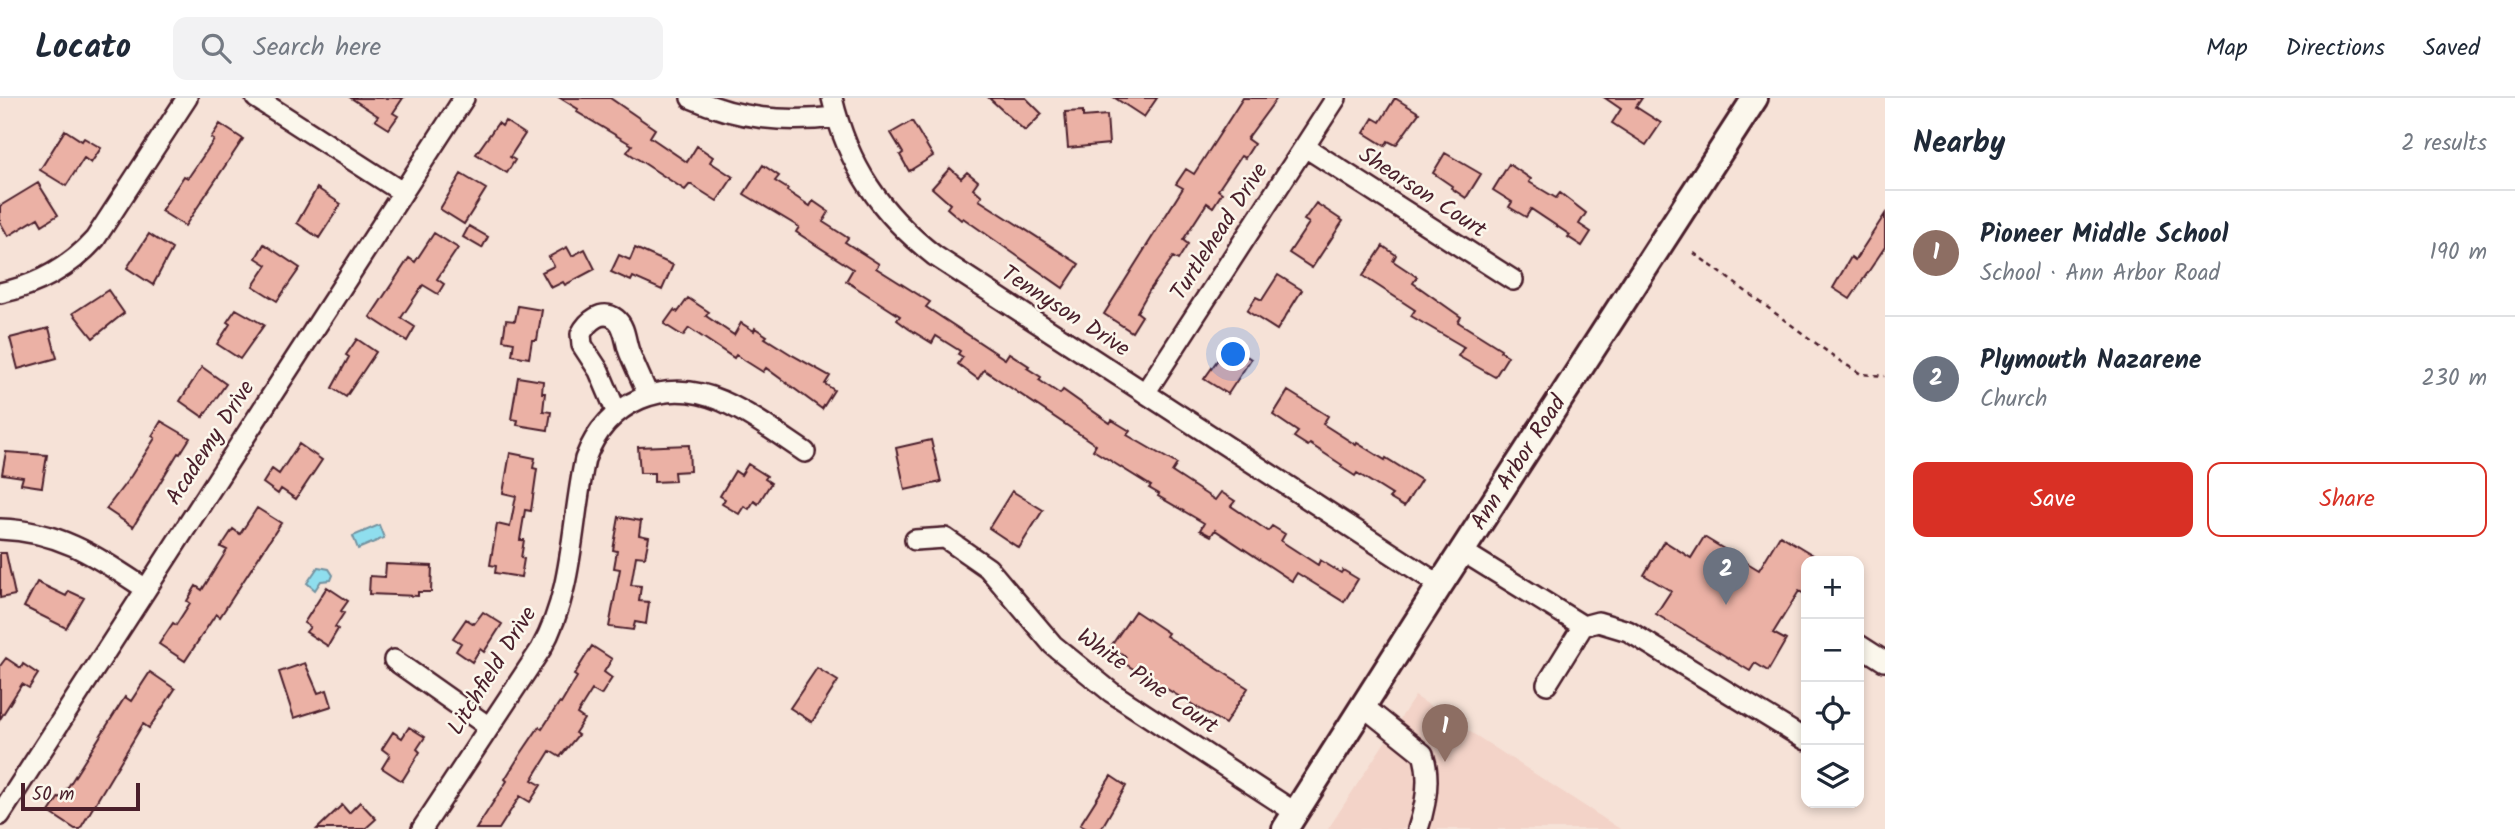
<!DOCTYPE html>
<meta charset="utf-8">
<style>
body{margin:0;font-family:Kalam,sans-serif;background:#f2f2f3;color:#1f2937}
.controls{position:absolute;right:21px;bottom:21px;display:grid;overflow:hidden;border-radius:14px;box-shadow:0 4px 10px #0003}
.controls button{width:63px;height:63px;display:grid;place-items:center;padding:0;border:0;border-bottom:2px solid #e0e1e3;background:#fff;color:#1f2937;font:35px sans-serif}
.scale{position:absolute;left:21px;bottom:18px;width:119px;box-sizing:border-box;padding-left:7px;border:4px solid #4a1f2b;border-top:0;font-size:19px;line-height:24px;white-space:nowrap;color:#4a1f2b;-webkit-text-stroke:5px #fbf7ec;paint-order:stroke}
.you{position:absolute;left:1234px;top:257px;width:24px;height:24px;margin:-18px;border:5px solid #fff;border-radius:50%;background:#1a73e8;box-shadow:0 0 0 10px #1a73e833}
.badge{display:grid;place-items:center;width:46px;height:46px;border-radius:50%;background:#d93025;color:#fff;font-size:23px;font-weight:700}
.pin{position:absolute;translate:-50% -58px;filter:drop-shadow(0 2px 4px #0008)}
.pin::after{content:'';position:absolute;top:37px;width:24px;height:21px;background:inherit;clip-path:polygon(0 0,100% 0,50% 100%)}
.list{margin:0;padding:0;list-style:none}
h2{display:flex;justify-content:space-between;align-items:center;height:91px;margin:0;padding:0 28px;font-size:30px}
h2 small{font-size:23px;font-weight:400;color:#747a83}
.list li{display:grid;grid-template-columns:46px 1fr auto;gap:21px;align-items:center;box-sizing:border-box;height:126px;padding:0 28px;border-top:2px solid #e0e1e3}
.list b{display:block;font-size:26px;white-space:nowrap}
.list p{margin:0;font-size:23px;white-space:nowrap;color:#747a83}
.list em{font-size:23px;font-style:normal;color:#747a83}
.actions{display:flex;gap:14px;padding:21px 28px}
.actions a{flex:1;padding:16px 0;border:2px solid #d93025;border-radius:14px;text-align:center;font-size:24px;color:#d93025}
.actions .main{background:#d93025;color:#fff}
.icon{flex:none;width:38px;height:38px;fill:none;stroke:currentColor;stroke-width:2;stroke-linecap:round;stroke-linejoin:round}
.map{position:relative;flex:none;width:1885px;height:731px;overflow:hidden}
header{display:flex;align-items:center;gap:42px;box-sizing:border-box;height:98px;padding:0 35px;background:#fff;border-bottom:2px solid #e0e1e3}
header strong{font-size:33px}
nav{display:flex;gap:38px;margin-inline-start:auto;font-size:24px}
.search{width:490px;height:63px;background:#f2f2f3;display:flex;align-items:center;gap:18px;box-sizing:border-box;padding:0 24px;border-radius:14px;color:#747a83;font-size:26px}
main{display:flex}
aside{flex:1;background:#fff}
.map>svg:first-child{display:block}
.built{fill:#f3d3c8}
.water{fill:#8fdeee;stroke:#7392a0;stroke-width:2}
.building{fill:#ebb1a5;stroke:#4a1f2b;stroke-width:2}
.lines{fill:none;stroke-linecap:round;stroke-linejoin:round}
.minor-casing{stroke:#4a1f2b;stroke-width:24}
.major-casing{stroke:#4a1f2b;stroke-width:30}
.path{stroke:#4a1f2b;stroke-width:2.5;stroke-dasharray:5 5;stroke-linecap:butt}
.minor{stroke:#fbf7ec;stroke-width:19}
.major{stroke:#fbf7ec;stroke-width:24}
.labels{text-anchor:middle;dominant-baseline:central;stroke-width:5;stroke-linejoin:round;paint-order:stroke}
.street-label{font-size:23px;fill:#4a1f2b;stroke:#fbf7ec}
</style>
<header>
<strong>Locato</strong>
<div class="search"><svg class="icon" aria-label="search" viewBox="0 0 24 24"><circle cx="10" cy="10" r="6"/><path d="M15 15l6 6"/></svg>Search here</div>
<nav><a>Map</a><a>Directions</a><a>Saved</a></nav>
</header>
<main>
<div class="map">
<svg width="1885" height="731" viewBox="0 0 1885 731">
<rect width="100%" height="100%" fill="#f6e2d7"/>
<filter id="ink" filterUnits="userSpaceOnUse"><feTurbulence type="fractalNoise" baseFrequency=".0143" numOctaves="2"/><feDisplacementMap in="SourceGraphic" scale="14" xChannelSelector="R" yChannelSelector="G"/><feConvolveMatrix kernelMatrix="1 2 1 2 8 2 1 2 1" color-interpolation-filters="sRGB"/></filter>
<g filter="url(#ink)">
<path class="built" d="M1415 598 1620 731H1328Z"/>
<path class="water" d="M379 427 384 440 358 451 353 438Z
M318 469 329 471 333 477 331 482 321 483 315 492 307 485Z"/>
<path class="building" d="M351 0H403L393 15 398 18 389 31 375 22 378 18Z
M560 0H610L655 31 650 39 687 64 697 48 713 59 710 64 733 79 717 103 690 86 685 92 627 54 632 47 577 14 578 11Z
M989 0H1026L1042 16 1025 33Z
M1115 0H1157L1144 19Z
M1243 0H1277L1247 41 1254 46 1245 60 1241 58 1218 92 1222 95 1213 109 1207 105 1183 142 1188 146 1178 162 1173 159 1149 193 1137 214 1142 218 1132 234 1104 216 1183 90 1176 86 1186 71 1194 76Z
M1395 0 1419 15 1396 47 1388 43 1385 48 1364 35 1373 20 1380 24Z
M1605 0H1642L1636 9 1661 25 1646 47 1612 25 1621 11Z
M1083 13V19L1107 17 1109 46 1068 50 1065 14Z
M505 23 525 36 510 59 515 62 507 75 476 56 498 25 502 28Z
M912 23 933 58 909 73 900 57 903 55 891 35Z
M220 26 243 41 185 128 161 113 184 78 188 80 214 42 211 40Z
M65 32 82 43 84 40 101 50 91 65 84 60 66 88 40 72Z
M1445 55 1481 76 1466 100 1451 90 1452 88 1433 75Z
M1509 66 1531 81 1529 84 1556 100 1560 95 1586 115 1579 126 1591 134 1582 148 1568 139 1570 137 1531 111 1526 119 1509 109 1512 104 1493 92Z
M763 67 779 78 775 83 788 91 787 93 810 108 813 103 829 114 823 124 848 140 845 144 879 166 876 170 930 204 926 209 1005 261 1009 255 1029 268 1027 270 1041 279 1039 282 1060 296 1063 292 1110 325 1112 322 1130 333 1127 337 1177 366 1172 374 1215 402 1221 394 1235 403 1231 408 1268 433 1272 428 1285 436 1281 443 1318 467 1320 462 1341 475 1343 472 1358 481 1344 504 1297 475 1292 483 1215 432 1211 438 1200 432 1204 425 1158 398 1159 396 1149 390 1151 388 1093 352 1096 347 984 272 978 281 958 266 963 259 958 256 960 253 936 238 932 245 909 231 897 222 900 218 846 183 853 171 796 134 799 129 744 96Z
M950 70 961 80 967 74 978 83 973 90 982 98 979 102 1079 166 1063 190 963 120 961 122 947 110 950 106 932 90Z
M461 76 486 91 464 126 440 111Z
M38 85 58 117 42 127 38 120 8 138 0 124V108Z
M317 90 341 106 319 140 297 125Z
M1316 105 1343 123 1312 170 1289 155 1309 125 1304 122Z
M1885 116V149L1850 201 1833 190 1851 159 1855 162Z
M469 128 488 139 482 150 463 139Z
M434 135 458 150 437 181 444 186 438 196 423 187 401 220 415 229 407 243 370 219 409 160 415 164Z
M149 136 172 151 153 187 127 170Z
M264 146 300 170 277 203 253 188 267 167 256 160Z
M1383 148 1396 157 1393 163 1417 179 1413 185 1461 219 1458 224 1501 251 1500 253 1508 258 1495 279 1458 258 1464 249 1411 218 1415 212 1363 178Z
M567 149 572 158 585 151 595 171 565 187 563 184 551 190 542 174 554 168 549 159Z
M635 150 673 167 662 192 633 179 631 183 611 174 619 157 630 162Z
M1278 177 1302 192 1277 232 1247 213 1256 199 1262 202Z
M108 192 124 215 93 240 73 215Z
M688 200 709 214 706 218 734 237 741 225 754 233 755 230 767 238 765 240 792 257 830 278 825 286 834 292 822 311 766 270 763 274 736 257 734 260 689 230 683 238 664 226 674 212 678 214Z
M518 208 542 212 537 242H532L529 260 512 257 514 244 503 242 506 222 515 223Z
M236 211 264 227 240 261 217 246 230 226 227 224Z
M49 230 57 260 18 271 10 240Z
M357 241 376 254 346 299 332 290 349 259 346 257Z
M1229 246 1251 261 1228 296 1204 281Z
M202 269 226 286 203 319 180 303Z
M518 279 543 283 542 295H545L543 313 551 314 548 332 517 327 518 322 511 321Z
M1288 293 1328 318 1323 326 1356 347 1357 345 1385 362 1386 360 1421 382 1404 409 1389 400 1392 397 1357 375 1355 378 1341 369 1342 367 1310 346 1308 348 1294 339 1298 334 1273 317Z
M161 323 190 340 180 356 178 355 133 429 106 411 131 378 155 340 152 338Z
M931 342 941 384 905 392 896 350Z
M299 346 322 362 296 401 281 391 278 396 263 385 272 371 279 376Z
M689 347 690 373 674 374 675 383 654 384V375H640L638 349Z
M6 354 47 357 42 389 21 386 23 379 2 376Z
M510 355 535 360 533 370 537 371 531 413 525 412 520 442H524L521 460 524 461 521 479 495 475 496 468 490 467 497 426 510 429 516 398 503 395Z
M748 366 767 378 765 381 771 385 758 406 754 403 749 411 744 408 739 416 722 406 725 401 720 398 735 373 741 377Z
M1012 393 1043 412 1019 450 989 430Z
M257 410 281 425 220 519 216 516 185 563 159 546 173 525 176 527 190 505 187 503 196 488 202 492 227 452 221 449 233 431 240 436Z
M619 419 641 423 639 437 649 439 645 459 636 458 631 487 641 488 639 503 649 504 646 526 635 524 633 532 609 529 620 471 614 470 617 453 613 452Z
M1780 437 1823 463H1806V497L1799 493 1773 535 1786 542 1768 573 1755 565 1750 573 1656 516 1671 493 1644 477 1664 443 1691 460 1704 439 1759 472Z
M0 455H6L15 497 0 500Z
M386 466 432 468 431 494H418V498L369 496 370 478 385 479Z
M37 484 66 498 69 493 84 500 66 530 24 509Z
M327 489 348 503 341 513 344 515 335 529 338 531 328 548 306 534 310 529 304 525Z
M1135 513 1168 535 1166 538 1248 590 1225 626 1122 564 1126 559 1111 548Z
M483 514 502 526 484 554 480 551 472 564 456 553 461 545 453 540 466 521 474 526Z
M592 548 612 561 604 574 612 580 601 597 592 592 577 616 584 621 575 635 578 637 560 659 550 653 532 682 541 687 530 704 520 698 499 731H476L507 683 505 681 520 657 539 629 542 631 559 605 561 606 577 579 574 577Z
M6 560 21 570 23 566 38 576 29 590 22 586 0 621V568Z
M305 565 318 595 327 592 332 608 294 620 279 574Z
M817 570 838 583 812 624 790 610Z
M150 574 175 591 149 630 143 626 80 731H75L49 714 59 699 61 700 125 599 131 603Z
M409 629 425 639 417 651 420 654 402 683 382 670 390 657 382 651 393 634 402 640Z
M1111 678 1126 688 1101 731H1087L1080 727Z
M360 704 376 721 365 731H317L342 707 349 715Z"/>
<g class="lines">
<g class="minor-casing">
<path id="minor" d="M256 0 402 94
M691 0C738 21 785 25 836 19
M832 0C848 68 880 115 935 158L1440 487
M1305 49 1513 182
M0 195C38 187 69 170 95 141L187 0
M1145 295 1336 0
M616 313 599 273 582 247 581 236C587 224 602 210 616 221 626 229 625 245 630 256 636 270 642 283 648 297
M0 431C61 433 97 459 146 491
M915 442 945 440 988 470 1053 547 1111 594 1296 715
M1462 453 1583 528 1547 586
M1583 528 1598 524 1628 533 1806 642
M1859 547 1884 563
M394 562 489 629
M1363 608 1423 656C1431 680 1426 707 1418 731
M0 717 464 0
M422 731 541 551C574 492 571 425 585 361 607 303 664 278 722 303 751 316 778 336 805 354"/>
</g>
<g class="major-casing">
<path id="major" d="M1285 731 1440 487 1755 0"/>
</g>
<path class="path" d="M1694 155 1840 263 1861 276 1885 278"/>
<use href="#minor" class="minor"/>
<use href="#major" class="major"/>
</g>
</g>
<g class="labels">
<g class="street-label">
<text transform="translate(1422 95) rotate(33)">Shearson Court</text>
<text transform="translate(1220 134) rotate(-57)">Turtlehead Drive</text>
<text transform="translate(1065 214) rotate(33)">Tennyson Drive</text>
<text transform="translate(211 345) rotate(-57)">Academy Drive</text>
<text transform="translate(1519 365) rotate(-57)">Ann Arbor Road</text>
<text transform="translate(493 573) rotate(-58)">Litchfield Drive</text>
<text transform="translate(1147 584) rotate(35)">White Pine Court</text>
</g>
</g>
</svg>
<div class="controls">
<button>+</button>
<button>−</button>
<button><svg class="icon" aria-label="locate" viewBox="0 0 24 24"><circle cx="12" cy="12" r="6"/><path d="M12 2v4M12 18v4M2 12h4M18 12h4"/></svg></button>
<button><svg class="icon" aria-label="layers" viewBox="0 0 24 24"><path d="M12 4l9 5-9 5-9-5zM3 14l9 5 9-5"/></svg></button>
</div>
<div class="scale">50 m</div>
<div class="you"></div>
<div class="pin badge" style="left:1445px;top:664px;background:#8d6e63">1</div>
<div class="pin badge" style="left:1726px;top:507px;background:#6b7280">2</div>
</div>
<aside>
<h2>Nearby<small>2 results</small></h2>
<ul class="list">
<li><span class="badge" style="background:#8d6e63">1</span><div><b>Pioneer Middle School</b><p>School · Ann Arbor Road</p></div><em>190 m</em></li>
<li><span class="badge" style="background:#6b7280">2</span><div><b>Plymouth Nazarene</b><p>Church</p></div><em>230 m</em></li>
</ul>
<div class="actions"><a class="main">Save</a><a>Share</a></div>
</aside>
</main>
